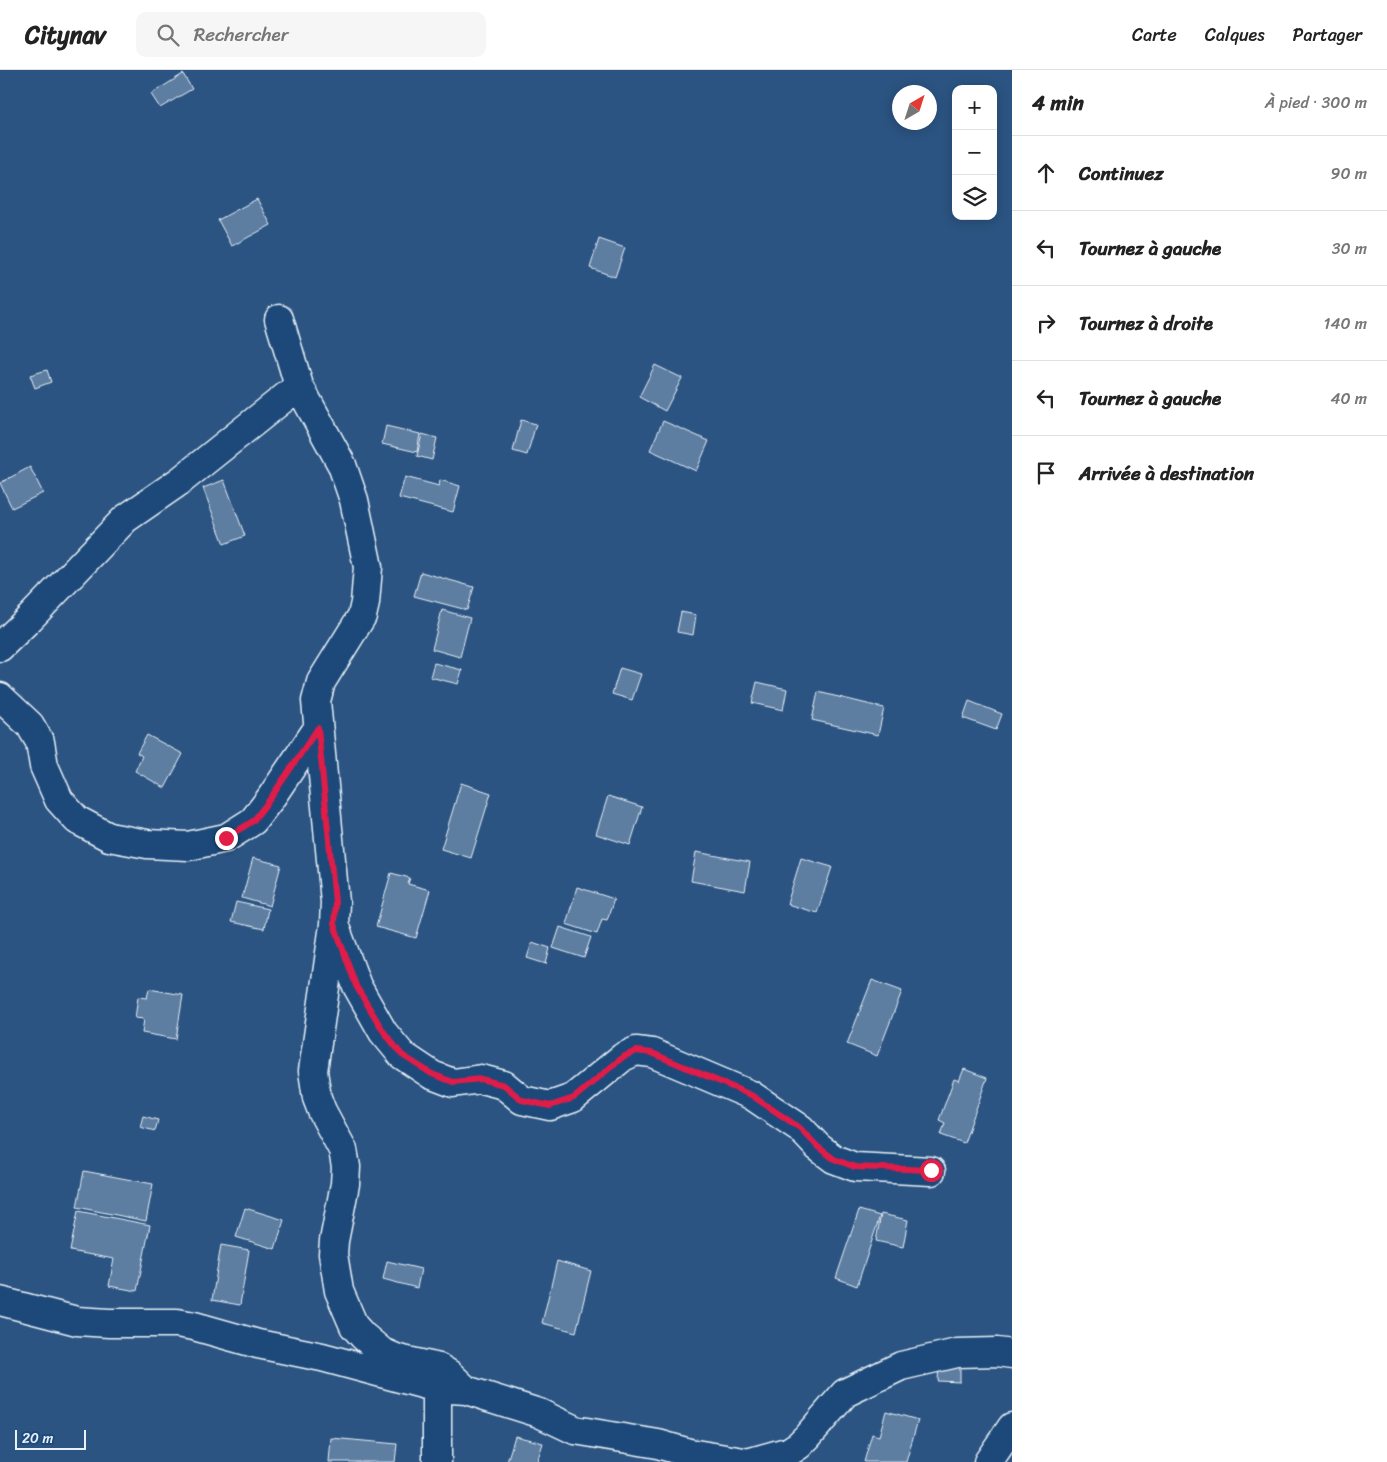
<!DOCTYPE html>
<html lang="fr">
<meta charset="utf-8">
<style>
body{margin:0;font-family:Sriracha,sans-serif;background:#f6f6f6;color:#222}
.controls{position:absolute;right:15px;top:15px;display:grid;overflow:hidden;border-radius:10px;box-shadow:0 2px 12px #0003}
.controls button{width:45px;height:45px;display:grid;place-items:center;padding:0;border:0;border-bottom:1px solid #e0e0e0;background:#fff;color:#222;font:25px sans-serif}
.compass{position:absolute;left:892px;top:15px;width:45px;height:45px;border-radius:50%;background:#fff;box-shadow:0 2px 12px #0003;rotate:39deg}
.scale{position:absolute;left:15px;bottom:12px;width:71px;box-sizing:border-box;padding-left:5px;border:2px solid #e8f1f8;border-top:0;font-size:14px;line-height:18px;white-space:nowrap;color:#e8f1f8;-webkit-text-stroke:4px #1f4a7a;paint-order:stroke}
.stop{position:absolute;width:15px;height:15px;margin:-11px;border:4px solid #e11d48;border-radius:50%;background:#fff}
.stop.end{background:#e11d48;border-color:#fff;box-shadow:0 1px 5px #0008}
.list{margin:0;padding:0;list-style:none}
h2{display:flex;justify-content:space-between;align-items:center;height:65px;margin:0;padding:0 20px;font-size:21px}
h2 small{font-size:16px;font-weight:400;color:#767676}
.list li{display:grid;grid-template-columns:32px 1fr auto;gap:15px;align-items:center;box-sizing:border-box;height:75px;padding:0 20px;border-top:1px solid #e0e0e0}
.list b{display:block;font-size:19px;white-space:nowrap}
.list em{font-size:16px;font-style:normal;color:#767676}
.icon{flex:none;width:28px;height:28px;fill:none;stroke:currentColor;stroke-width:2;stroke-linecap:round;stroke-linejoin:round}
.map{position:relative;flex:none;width:1012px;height:1392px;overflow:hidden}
header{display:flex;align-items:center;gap:30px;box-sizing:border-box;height:70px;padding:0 25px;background:#fff;border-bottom:1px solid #e0e0e0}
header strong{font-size:24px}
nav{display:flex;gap:28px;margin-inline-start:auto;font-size:18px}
.search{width:350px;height:45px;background:#f6f6f6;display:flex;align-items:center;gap:12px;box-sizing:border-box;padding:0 18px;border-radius:10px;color:#767676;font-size:19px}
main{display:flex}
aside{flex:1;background:#fff}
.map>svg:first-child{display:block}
.building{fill:#5d7da1;stroke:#e8f1f8}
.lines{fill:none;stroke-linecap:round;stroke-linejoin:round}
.minor-casing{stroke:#e8f1f8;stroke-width:31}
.minor{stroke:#1f4a7a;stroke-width:28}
.route{stroke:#e11d48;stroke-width:6}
</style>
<header>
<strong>Citynav</strong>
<div class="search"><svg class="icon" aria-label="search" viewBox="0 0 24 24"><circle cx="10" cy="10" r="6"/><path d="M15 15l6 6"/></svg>Rechercher</div>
<nav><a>Carte</a><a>Calques</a><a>Partager</a></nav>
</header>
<main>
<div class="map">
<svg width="1012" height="1392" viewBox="0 0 1012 1392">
<rect width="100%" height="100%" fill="#2b5482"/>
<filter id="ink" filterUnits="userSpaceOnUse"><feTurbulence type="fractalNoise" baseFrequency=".02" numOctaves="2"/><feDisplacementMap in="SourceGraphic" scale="10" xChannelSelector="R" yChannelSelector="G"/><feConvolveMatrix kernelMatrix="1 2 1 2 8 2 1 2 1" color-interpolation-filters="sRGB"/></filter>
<g filter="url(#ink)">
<path class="building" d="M183 4 192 19 160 38 151 24Z
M257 129 271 155 232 176 218 150Z
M599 169 625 178 615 207 590 198Z
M655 295 682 308 665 341 639 327Z
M47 300 51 312 35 318 30 305Z
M521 350 536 354 527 385 513 381Z
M663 351 709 371 696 401 650 380Z
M386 356 420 364 417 382 382 374Z
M422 364 437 368 432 390 417 386Z
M30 397 43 423 12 438 0 413Z
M405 407 439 416 440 410 460 416 453 442 399 428Z
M224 410 245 466 224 474 203 418Z
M421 502 474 517 467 540 414 526Z
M442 540 470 548 460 587 432 579Z
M681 542 696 545 693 565 677 562Z
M434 593 462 600 458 614 430 607Z
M620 598 641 604 632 630 612 624Z
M757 612 787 619 783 640 752 633Z
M818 622 884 638 878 665 812 650Z
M969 631 1002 644 996 660 963 648Z
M147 665 183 684 165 718 135 701 142 686 137 683Z
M461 713 491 723 471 788 441 779Z
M608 726 642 737 630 775 596 764Z
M696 782 750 792 745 821 691 811Z
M253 788 281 795 270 836 242 828Z
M801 788 832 797 817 843 787 834Z
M391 803 410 808 408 814 430 820 416 868 376 857Z
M577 817 614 829 607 850 602 849 597 864 566 854Z
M236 832 268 839 264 859 231 852Z
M560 857 591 867 584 888 553 878Z
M532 872 550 878 546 894 527 888Z
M872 910 902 921 877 986 847 974Z
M149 919 183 925 176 969 142 963 144 949 135 948 138 927 147 928Z
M964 999 987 1008 964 1073 941 1065 945 1053 939 1050 954 1009 959 1011Z
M143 1046 158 1050 155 1061 140 1057Z
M84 1101 153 1114 146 1151 77 1137Z
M245 1138 284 1150 275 1179 236 1167Z
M859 1140 880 1146 857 1216 836 1208Z
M78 1141 150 1155 137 1221 109 1216 114 1189 70 1181Z
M881 1144 908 1150 903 1177 876 1171Z
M221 1175 249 1180 240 1235 212 1230Z
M387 1191 421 1199 417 1218 383 1209Z
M557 1191 591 1201 576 1262 542 1253Z
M939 1293 960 1294V1312L938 1311Z
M886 1341 918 1350 906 1392H864L872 1364 879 1366Z
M515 1366 543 1373 537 1392H507Z
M331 1368 397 1374 395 1392H329Z"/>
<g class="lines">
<g class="minor-casing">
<path id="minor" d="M279 249 299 316 342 395 354 430 368 497 365 533 362 546 321 612 316 631 335 832 334 855 313 1001 317 1028 322 1041 343 1080 346 1097 345 1114 334 1171 333 1184 339 1221 354 1256 363 1266 382 1282 398 1289 439 1298 449 1304 466 1320
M0 577 30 548 125 449 180 411 299 316
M0 627 30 655 40 672 44 696 59 730 77 750 109 767 147 774 188 776 226 768 253 751 270 729 318 658
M335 857 357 916 383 962 402 985 432 1005 453 1013 481 1009 504 1015 522 1030 550 1036 573 1028 623 987 636 981 652 983 751 1025 800 1058 818 1077 834 1089 855 1097 931 1101
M0 1231 77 1251 109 1253H177L194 1256 258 1274 322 1287 437 1318 466 1320 539 1343 575 1360 658 1374 689 1383 744 1392
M437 1318V1392
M751 1392 790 1381 799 1375 807 1367 845 1323 901 1296 957 1283 997 1282 1012 1284
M988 1392 1012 1357"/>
</g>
<use href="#minor" class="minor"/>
</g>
</g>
<g class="lines" filter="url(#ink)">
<path class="route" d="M226 768 253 751 270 729 318 658 335 832 334 854 356 916 384 962 402 985 432 1004 453 1012 481 1009 504 1015 522 1030 550 1036 574 1028 623 987 636 981 652 983 751 1025 800 1058 818 1077 834 1089 855 1097 931 1100"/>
</g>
</svg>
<div class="controls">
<button>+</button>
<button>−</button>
<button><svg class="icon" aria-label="layers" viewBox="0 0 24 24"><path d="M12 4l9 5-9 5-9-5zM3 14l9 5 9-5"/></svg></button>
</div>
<svg class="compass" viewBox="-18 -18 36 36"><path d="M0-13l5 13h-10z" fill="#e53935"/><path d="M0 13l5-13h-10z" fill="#767676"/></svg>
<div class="scale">20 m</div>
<div class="stop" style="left:931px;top:1100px"></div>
<div class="stop end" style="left:226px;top:768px"></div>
</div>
<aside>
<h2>4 min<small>À pied · 300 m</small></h2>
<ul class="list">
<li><svg class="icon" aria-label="ahead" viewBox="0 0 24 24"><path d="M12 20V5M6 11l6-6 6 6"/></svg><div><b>Continuez</b></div><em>90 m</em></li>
<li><svg class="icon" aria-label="left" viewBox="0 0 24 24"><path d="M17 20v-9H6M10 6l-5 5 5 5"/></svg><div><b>Tournez à gauche</b></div><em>30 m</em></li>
<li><svg class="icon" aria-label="right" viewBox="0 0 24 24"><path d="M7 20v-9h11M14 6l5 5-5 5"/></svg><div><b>Tournez à droite</b></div><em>140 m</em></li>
<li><svg class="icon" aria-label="left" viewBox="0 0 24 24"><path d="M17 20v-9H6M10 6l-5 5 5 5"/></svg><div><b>Tournez à gauche</b></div><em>40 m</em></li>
<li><svg class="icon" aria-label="arrive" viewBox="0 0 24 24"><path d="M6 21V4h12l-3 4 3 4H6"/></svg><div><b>Arrivée à destination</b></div></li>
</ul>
</aside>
</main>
